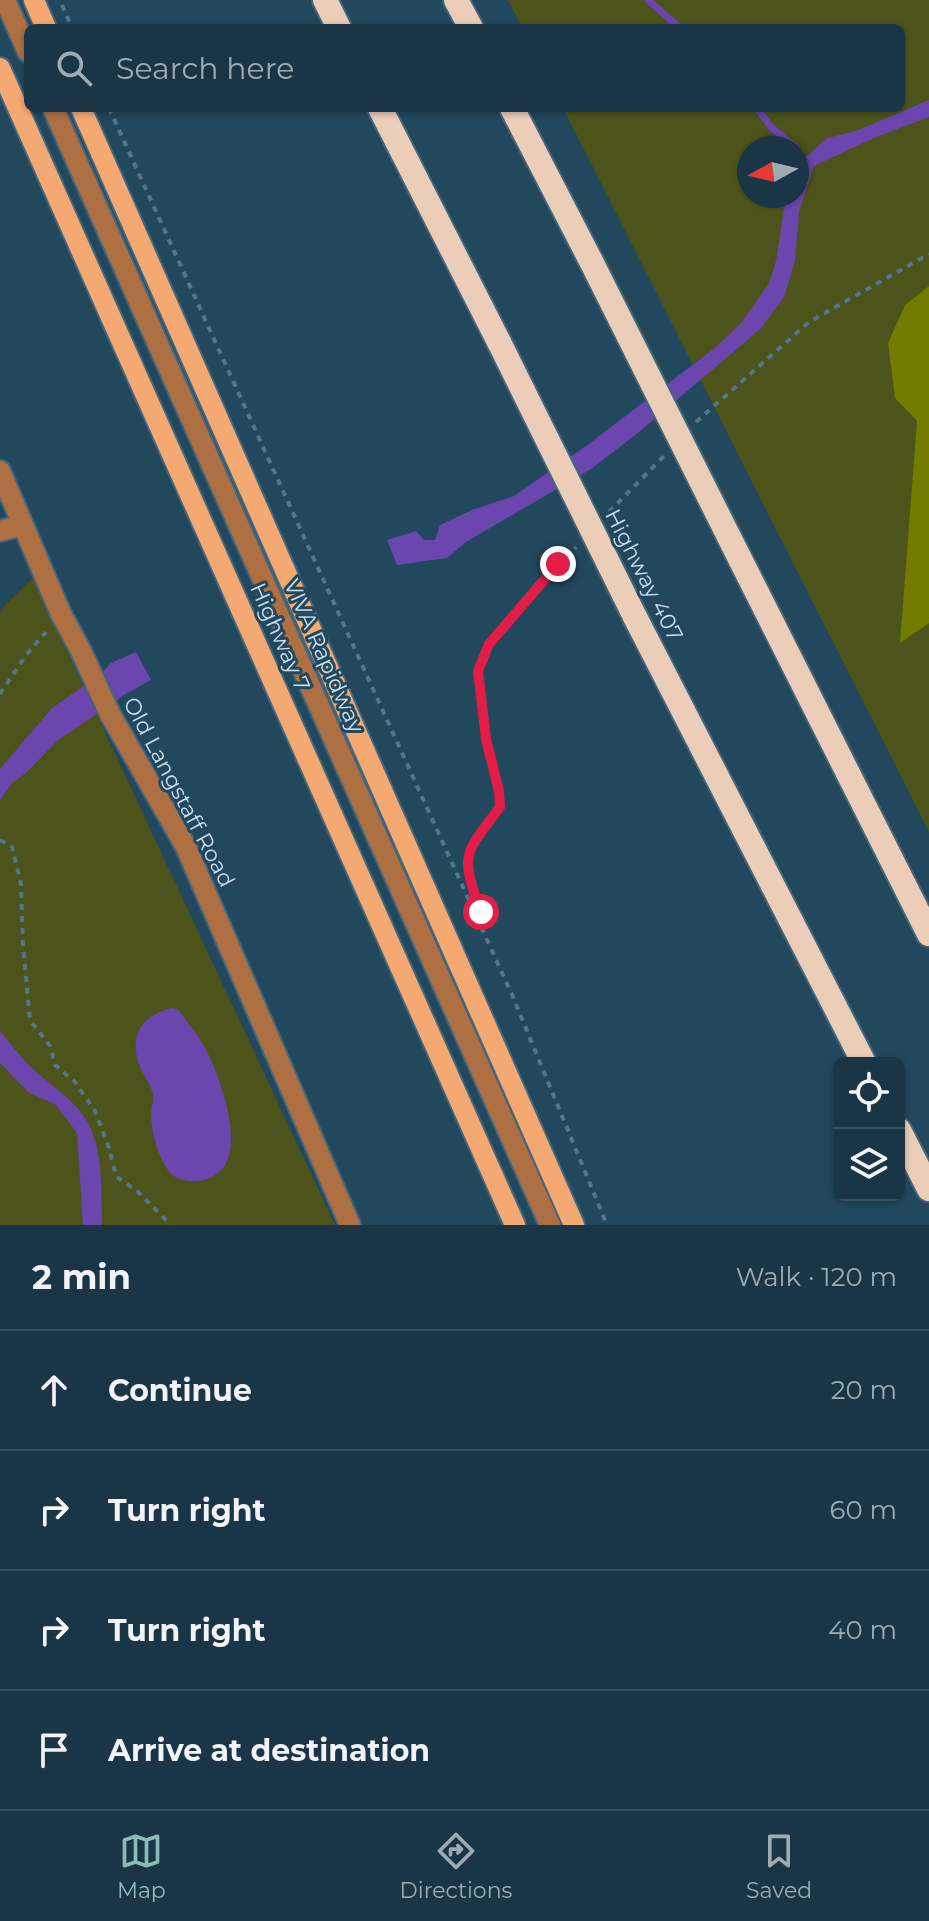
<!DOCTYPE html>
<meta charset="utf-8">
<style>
body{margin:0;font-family:Montserrat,sans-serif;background:#274151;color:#f1f3f6}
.controls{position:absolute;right:24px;bottom:24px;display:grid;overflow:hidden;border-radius:12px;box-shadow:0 2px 6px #0004}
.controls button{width:72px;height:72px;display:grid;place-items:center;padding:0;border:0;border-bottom:2px solid #38505f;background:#1a3646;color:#f1f3f6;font:40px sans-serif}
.compass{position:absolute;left:737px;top:136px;width:72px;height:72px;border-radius:50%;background:#1a3646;box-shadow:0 2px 6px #0004;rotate:262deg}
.stop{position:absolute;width:24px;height:24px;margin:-18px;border:6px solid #e11d48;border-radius:50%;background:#fff}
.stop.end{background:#e11d48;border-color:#fff;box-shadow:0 2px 8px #0008}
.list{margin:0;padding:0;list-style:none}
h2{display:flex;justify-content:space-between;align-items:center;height:104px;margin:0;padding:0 32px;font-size:34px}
h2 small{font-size:26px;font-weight:400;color:#9fabb3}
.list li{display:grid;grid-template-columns:52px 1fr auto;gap:24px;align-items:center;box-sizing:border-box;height:120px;padding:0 32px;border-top:2px solid #38505f}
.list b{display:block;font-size:30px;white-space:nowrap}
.list em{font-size:26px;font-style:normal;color:#9fabb3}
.icon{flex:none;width:44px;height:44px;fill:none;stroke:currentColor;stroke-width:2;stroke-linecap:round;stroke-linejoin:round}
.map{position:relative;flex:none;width:929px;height:1225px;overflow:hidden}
.search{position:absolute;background:#1a3646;box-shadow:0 2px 6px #0004;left:24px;right:24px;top:24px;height:88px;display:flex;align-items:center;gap:20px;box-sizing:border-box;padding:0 28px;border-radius:12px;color:#9fabb3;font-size:30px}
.sheet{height:584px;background:#1a3646}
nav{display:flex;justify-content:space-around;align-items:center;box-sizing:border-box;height:112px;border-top:2px solid #38505f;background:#1a3646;font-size:22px;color:#9fabb3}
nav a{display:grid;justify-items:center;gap:4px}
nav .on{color:#8bbbb9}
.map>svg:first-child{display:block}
.green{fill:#4c531b;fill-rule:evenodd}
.forest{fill:#717c00}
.water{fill:#6a46ae}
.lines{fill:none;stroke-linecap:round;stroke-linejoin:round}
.stream{stroke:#6a46ae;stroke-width:7}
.minor-casing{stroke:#44667b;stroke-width:24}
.major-casing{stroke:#44667b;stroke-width:24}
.highway-casing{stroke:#44667b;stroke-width:28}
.path{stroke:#557689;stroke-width:4;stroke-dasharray:6 6;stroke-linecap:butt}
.minor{stroke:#ae7043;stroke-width:20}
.major{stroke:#f4a973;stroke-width:20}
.highway{stroke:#ebcdb8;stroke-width:24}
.highway-bridge-casing{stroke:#44667b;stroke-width:28;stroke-linecap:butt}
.highway-bridge{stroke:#ebcdb8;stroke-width:24}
.route{stroke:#e11d48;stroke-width:10}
.labels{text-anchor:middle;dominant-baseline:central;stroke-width:6;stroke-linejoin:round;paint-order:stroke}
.street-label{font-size:22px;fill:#cbdfed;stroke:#22485e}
</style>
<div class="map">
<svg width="929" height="1225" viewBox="0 0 929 1225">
<rect width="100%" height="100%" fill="#22485e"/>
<path class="green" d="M508 0H929V832L563 108H901V28H522ZM749 148H797V196H749Z
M33 578 335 1225H0V610Z"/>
<path class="forest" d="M929 286V623L900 643 917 421 895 398 888 343 905 305Z"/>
<path class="water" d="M929 100V117L876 137 814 166 799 212 795 261 784 297 762 327 751 337 639 432 591 469 466 542 447 558 397 565 387 540 416 531 424 540H435L440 525 472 510 514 496 586 446 716 347 741 323 769 283 776 261 786 196H797V165L827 138 856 131Z
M136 652 151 680 124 695 57 741 25 774 13 782 0 800V769L52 708 100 675 111 663Z
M171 1008 178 1009C186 1021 196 1032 203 1044 219 1072 253 1161 210 1178 200 1182 183 1183 174 1176 160 1166 151 1131 151 1114 151 1108 154 1102 153 1096 152 1084 141 1073 138 1062 130 1032 143 1016 171 1008Z
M0 1031C11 1044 21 1058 33 1069 51 1086 74 1099 87 1121 104 1151 101 1192 102 1225H83L77 1133 56 1105 28 1092 0 1063Z"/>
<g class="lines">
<path class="stream" d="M648 0 680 28
M757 108 771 127 796 148"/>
<g class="minor-casing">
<path id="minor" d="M5 0 28 52
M53 108 550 1225
M0 471 61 614 81 651 110 714 186 847 350 1225
M0 531 23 525"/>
</g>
<g class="major-casing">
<path id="major" d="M34 0 46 28
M0 68 515 1225
M81 108 574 1225"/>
</g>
<g class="highway-casing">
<path id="highway" d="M325 0 339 28
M456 0 471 28
M380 108 500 344
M512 108 592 263
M728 535 929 934
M634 615 864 1063
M899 1130 929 1189"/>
</g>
<path class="path" d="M62 5 72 28
M109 108 513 997 607 1225
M696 422 809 322 929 254
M609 512 665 455
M0 694 26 655 46 632
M0 840 12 847 21 884 23 946 30 1020 50 1046 55 1065 75 1082 95 1111 109 1148 116 1176 138 1192 171 1225
M481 920C482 907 475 895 470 882 459 852 483 830 500 807L499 791 486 739 478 671 489 644 576 547"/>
<use href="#minor" class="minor"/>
<use href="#major" class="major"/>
<use href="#highway" class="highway"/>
<g class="highway-bridge-casing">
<path id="highway-bridge" d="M592 263 728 535
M500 344 634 615"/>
</g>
<use href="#highway-bridge" class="highway-bridge"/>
</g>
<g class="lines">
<path class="route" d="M481 912C460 854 463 856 500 807L499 791 486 739 478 671 489 644 558 564"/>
</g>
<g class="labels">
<g class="street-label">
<text transform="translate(644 575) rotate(63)">Highway 407</text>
<text transform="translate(280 637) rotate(66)">Highway 7</text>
<text transform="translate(324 656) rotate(66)">VIVA Rapidway</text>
<text transform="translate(179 792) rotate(62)">Old Langstaff Road</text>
</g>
</g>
</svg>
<div class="controls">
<button><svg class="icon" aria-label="locate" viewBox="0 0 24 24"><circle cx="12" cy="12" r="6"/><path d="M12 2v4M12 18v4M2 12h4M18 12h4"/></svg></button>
<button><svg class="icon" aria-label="layers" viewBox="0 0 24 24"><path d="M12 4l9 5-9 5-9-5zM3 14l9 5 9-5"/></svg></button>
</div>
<svg class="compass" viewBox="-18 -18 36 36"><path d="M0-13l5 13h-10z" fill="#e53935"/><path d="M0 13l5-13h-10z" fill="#9fabb3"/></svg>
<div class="stop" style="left:481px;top:912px"></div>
<div class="stop end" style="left:558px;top:564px"></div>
<div class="search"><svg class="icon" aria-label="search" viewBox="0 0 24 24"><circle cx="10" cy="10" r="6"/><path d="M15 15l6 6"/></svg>Search here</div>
</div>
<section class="sheet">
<h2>2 min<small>Walk · 120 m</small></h2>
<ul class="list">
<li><svg class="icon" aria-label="ahead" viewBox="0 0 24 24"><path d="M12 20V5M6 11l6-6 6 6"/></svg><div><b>Continue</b></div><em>20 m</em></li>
<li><svg class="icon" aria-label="right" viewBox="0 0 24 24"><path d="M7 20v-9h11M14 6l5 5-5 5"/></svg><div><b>Turn right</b></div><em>60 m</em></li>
<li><svg class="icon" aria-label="right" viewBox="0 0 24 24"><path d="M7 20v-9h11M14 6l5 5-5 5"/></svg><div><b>Turn right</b></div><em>40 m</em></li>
<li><svg class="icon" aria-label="arrive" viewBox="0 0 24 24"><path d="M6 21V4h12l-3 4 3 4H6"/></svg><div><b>Arrive at destination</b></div></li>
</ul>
</section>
<nav>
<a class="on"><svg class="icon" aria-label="map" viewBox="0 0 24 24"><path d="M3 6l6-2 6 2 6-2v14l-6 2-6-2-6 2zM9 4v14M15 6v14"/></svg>Map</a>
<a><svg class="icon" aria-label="directions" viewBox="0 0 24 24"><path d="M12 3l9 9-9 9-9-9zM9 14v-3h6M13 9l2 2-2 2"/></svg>Directions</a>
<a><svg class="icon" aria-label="saved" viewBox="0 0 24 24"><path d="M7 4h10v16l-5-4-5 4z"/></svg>Saved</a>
</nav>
